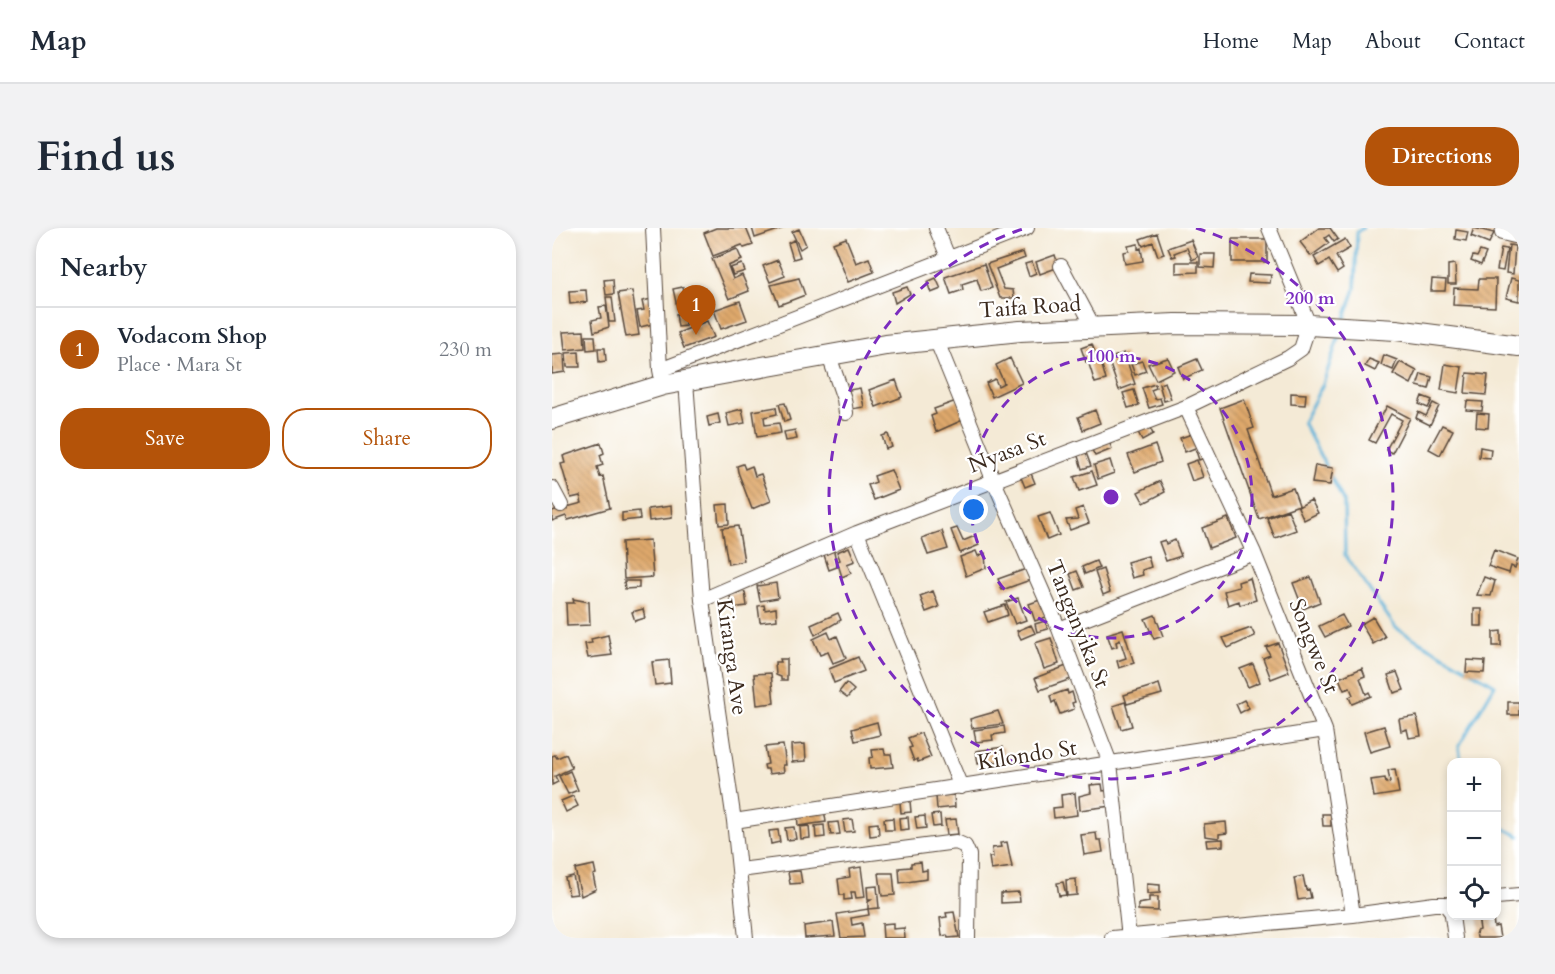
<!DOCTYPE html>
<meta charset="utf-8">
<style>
body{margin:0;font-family:Cardo,serif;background:#f2f2f3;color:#1f2937}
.controls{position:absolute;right:18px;bottom:18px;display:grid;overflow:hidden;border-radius:12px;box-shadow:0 3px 9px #0003}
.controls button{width:54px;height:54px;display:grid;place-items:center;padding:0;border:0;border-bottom:2px solid #e0e1e3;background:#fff;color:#1f2937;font:30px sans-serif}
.you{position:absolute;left:422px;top:282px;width:21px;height:21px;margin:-15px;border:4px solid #fff;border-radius:50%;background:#1a73e8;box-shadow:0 0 0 9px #1a73e833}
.badge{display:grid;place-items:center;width:39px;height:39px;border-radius:50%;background:#b45309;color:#fff;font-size:20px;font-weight:700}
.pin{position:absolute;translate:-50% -50px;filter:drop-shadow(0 2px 3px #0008)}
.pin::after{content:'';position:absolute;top:32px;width:21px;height:18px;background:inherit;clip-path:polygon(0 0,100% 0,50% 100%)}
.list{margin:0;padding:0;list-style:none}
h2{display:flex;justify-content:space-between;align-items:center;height:78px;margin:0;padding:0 24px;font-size:26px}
h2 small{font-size:20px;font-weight:400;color:#747a83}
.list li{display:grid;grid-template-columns:39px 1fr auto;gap:18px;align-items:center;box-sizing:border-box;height:84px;padding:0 24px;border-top:2px solid #e0e1e3}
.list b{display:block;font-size:22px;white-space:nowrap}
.list p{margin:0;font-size:20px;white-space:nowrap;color:#747a83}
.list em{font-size:20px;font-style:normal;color:#747a83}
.actions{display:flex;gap:12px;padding:18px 24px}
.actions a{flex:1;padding:14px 0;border:2px solid #b45309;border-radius:24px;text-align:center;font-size:21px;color:#b45309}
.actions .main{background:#b45309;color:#fff}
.icon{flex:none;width:33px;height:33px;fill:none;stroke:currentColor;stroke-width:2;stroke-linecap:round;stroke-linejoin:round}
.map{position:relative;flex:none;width:967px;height:710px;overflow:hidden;border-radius:24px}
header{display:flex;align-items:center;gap:36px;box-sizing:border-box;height:84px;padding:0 30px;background:#fff;border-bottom:2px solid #e0e1e3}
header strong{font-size:28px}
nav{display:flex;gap:33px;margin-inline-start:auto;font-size:21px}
.intro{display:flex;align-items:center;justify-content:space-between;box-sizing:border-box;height:144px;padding:0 36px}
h1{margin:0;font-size:42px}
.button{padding:15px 27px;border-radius:24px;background:#b45309;color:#fff;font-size:21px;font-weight:700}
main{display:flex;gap:36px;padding:0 36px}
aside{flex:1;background:#fff;border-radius:24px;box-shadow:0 3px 9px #0003}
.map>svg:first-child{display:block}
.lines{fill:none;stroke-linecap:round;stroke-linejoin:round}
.stream{stroke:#5db2d9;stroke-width:3}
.building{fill:url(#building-back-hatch)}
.minor-casing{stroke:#57473a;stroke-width:16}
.highway-casing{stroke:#57473a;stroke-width:22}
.minor{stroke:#fff;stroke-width:14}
.highway{stroke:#fff;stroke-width:20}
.ring{fill:none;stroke:#7b2cbf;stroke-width:3;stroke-dasharray:10 8}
.labels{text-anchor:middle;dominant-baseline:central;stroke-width:4.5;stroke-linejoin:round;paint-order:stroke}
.street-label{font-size:22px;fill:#3b2a1e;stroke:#fff}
.centre{fill:#7b2cbf;stroke:#fff;stroke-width:3}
.ring-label{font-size:18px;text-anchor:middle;font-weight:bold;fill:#7b2cbf;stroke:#fff;stroke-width:4.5;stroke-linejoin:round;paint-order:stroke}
</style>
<header>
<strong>Map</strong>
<nav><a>Home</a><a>Map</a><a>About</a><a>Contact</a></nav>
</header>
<div class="intro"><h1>Find us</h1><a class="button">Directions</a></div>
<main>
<aside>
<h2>Nearby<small></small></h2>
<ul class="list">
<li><span class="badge">1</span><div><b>Vodacom Shop</b><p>Place · Mara St</p></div><em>230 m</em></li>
</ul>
<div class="actions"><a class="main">Save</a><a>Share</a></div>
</aside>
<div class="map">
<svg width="967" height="710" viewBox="0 0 967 710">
<defs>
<pattern id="building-back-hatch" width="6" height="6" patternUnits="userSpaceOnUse" patternTransform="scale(1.5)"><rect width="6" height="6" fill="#dfa96c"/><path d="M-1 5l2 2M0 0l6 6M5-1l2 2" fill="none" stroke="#b68a58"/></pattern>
</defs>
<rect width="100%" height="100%" fill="#fff"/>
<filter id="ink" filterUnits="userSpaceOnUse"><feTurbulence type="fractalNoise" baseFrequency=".0167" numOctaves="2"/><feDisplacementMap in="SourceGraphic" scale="12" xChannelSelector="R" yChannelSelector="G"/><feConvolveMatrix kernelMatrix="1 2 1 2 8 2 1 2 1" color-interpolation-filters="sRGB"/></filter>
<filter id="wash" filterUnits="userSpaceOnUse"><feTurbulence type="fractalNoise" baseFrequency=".008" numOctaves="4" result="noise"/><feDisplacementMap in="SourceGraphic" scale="24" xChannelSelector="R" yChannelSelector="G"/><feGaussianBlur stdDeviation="1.35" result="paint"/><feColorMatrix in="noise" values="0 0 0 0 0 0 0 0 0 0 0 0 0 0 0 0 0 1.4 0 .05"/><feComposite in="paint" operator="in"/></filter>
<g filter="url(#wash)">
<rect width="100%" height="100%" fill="#f4ead6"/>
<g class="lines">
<path class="stream" d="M793 90 803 61 805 4 811 0
M787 108 771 156 751 194 792 274 793 327 844 400 943 457 907 518 909 534
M945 597 967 608"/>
</g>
<g id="blocks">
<path class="building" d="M164 0H194L201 17 192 20 190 17 161 28 152 5Z
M200 0H232L203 10Z
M767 0H778L786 11 782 14 777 7 773 10 777 15 759 28 748 14Z
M922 0 942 5 937 15 919 8Z
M247 1 254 17 248 21 240 4Z
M904 2 916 4 914 13 903 11Z
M605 5 612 26 606 28 601 14 591 18 588 11Z
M294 10 304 35 317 30 322 44 296 54 281 15Z
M680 11H715V34H680Z
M793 11 798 20 784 28 791 41 785 45 777 32 767 38 762 29Z
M242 12 248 29 241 31 236 15Z
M639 12 646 29 640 32 635 20 622 25 624 28 620 29 616 20Z
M586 16V21L589 20 591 33 573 36 571 24 577 23 576 18Z
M957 17 963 18 961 46 954 45Z
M949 20 955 21 951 43 945 42Z
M185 21 190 32 176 38 181 51 190 47 197 63 177 71 160 31Z
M928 23 934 25 929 37 919 33 921 28 925 29Z
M471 24 473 30 444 41 452 61 461 62 462 70H448L435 36Z
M648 26H663L662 40 648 39Z
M503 27 507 39 488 46 484 34Z
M226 32 233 48 218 54 211 38Z
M480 34 484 45 477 48 473 36Z
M624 34H646V44L624 45Z
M190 36 193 43 181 47 178 40Z
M432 36 440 60 429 63 425 51 410 56 411 62 399 66 393 49Z
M903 36 904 56H896V37Z
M697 46 719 47 718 55 696 54Z
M247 50 253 67 227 77 219 57Z
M384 50 389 61 379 65 375 54Z
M959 50 967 52V73L954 70Z
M61 51 62 66 54 67 52 52Z
M880 51 894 52 893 63H879Z
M927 51H944L943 79 901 77 902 60 926 61Z
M131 59 136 81 126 83 121 61Z
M355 59 358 66 343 75 340 64Z
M34 62 35 74 18 76 17 63Z
M80 63 87 107 74 109 66 65Z
M54 69H60L63 94H57Z
M100 71 105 95 88 99 85 83 92 82 90 73Z
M188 73 195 92 169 101 162 82Z
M54 78 57 99 42 104 40 92 49 90 47 79Z
M131 85 134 98 126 99 124 86Z
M155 93 162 109 132 120 126 105Z
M32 103 33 120 13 122 11 104Z
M34 108H43L44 121 35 122Z
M540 116 545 130 534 134 529 120Z
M46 120H53L54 133 47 134Z
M27 124 28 139H15L14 125Z
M572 125 583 156 567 162 556 131Z
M12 126 13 144 0 146V127Z
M832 127 845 132 841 142 829 137Z
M458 130 470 155 440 169 434 155 443 151 446 158 452 155 444 137Z
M548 130 554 152 543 155 536 133Z
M616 130 622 143 604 152 596 136Z
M645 131 650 142 631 151 626 139Z
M817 131 827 135 823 143 813 138Z
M590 133 594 143 583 147 579 136Z
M848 134 865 143 859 156 841 146Z
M893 136 910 139 906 165 889 162Z
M915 145 936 147 934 167 913 165Z
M869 146 880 149 877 161 865 158Z
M344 152 350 169 324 179 317 162Z
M613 154 619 171 612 173 607 156Z
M603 156 604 160 599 162 603 171 608 170 610 176 597 180 590 160Z
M308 160 312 179 300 181 297 162Z
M582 162 587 177 576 180 571 165Z
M739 165 754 166 753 177 739 176Z
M870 168 880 172 876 180 867 176Z
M692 171 702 200 696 202 719 267 741 260 747 277 707 291 668 180Z
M407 172 413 191 384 204 379 188 384 186 382 181Z
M915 173 931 174 930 183 914 182Z
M233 175 238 192 232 194 227 176Z
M881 175 887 178 878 197 864 190 866 184 874 188Z
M835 178 858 190 840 225 834 222 850 192 839 186 823 215 817 212Z
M224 179 225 186 212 189 213 197 227 195 229 205 205 209 201 183Z
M190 181 193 195 177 198 174 185Z
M543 182 548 195 531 202 526 189Z
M925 185 937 186 936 200 924 199Z
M166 186 168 195 157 198 155 189Z
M890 197 901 202 888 227 877 221Z
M597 198 601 206 590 212 586 204Z
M243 202 245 211 234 213 232 204Z
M643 205 652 230 647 232 643 220 633 224 628 210Z
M336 206 340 219 334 221 330 208Z
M557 213 560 221 543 228 538 218Z
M49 215 52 225 48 227 51 237 45 239 48 249 51 248 58 280 16 292 14 288 0 293V283L30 275 28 268 19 270 9 236 13 235 11 228Z
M603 217 609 234 583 244 576 227Z
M928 219 939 221 938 230 927 229Z
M533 222 539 238 530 241 525 225Z
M558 232 562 245 546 251 542 237Z
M645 232 651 249 640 253 634 236Z
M191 236 193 241 200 238 203 248 209 246 219 273 200 281 186 244 185 238Z
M763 237 781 240 778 257 760 255Z
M339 242 347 262 322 272 316 257 324 254 322 248Z
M478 243 483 255 473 259 468 247Z
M540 243 545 257 527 263 522 249Z
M608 253 613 264 592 275 586 264Z
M759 272 766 285 752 292 746 279Z
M176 276 177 296 167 297 165 277Z
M119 278 120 290 97 293 96 281Z
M531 279 537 295 518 302 514 292 526 291 523 282Z
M736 282 744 302 723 310 715 290Z
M87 283 88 291 70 293V285Z
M498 285 507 307 495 312 486 289Z
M676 290 684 310 657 320 650 300Z
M186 298 192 333 176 336 170 300Z
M405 300 411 313 423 308 427 317 408 325 399 302Z
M390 303 396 321 376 327 370 310Z
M98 312 101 349 72 351 70 314Z
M613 312 614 316 623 312 629 328 614 333 607 314Z
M297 319 303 333 295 336 299 345 290 349 285 333 288 332 285 324Z
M942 322 966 331 963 340 959 338 957 345 936 338Z
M282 323 285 339 277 342 272 327Z
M424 323 426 328 433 325 434 340 414 348 408 329Z
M596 328 599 339 590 342 591 347 580 350 575 334Z
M544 333 547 340 533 346 530 339Z
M477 340 481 351 450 362 446 351Z
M551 341 558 364 551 367 543 344Z
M525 343 532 359 524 362 518 346Z
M759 349 768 374 751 381 741 355Z
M932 349 943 353 939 368 925 367Z
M698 350 704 372 688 377 687 373 676 377 672 363 687 359 686 354Z
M72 353H87V360L73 361Z
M224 355 226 370 208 373 205 358Z
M381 363 387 379 374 384 368 368Z
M193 364 195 378 179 380 178 366Z
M466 370 474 392 463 396 454 374Z
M21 371 37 374 38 397 15 398 14 375H22Z
M488 372 494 389 483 393 477 376Z
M212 377 213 382 224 380 225 392 208 394 206 378Z
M453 377 456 387 436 394 432 384Z
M91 381 93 390 83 393 80 384Z
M922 381H930V398H922Z
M286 385 289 392 263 407 259 397Z
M603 387 611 408 602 411 593 391Z
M790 387 796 398 773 409 767 398Z
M821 389 833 409 821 416 809 396Z
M493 393 496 401 485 404 483 396Z
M479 397 483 405 469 411 465 403Z
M699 400 703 408 676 420 671 410Z
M571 401 582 435 567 440 565 433 574 430 568 412 564 414 565 418 560 420 555 406Z
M949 403V418H941V404Z
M276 404 279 411 285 408 294 430 281 435 276 424 268 427 261 411Z
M56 407 60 427 36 430 33 416 40 415 39 411Z
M499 410 507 436 492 441 483 415Z
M726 415 737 444 719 451 711 430 718 427 714 419Z
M306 429 312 443 282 455 277 441Z
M228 431H235V452H229V449L224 447 223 434H229Z
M117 432 119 455 103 457 100 434Z
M915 432 933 433 932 445 914 444Z
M701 436 708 454 696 459 688 441Z
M517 437 522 450 488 462 483 450Z
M810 440 813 448 808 450 814 466 817 464 819 468 800 476 797 469 801 467 798 460 792 462 787 450Z
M845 444 852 462 842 465 836 447Z
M219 445 222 475 205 477 202 446Z
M294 455 302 462 295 470 287 464Z
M607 456 610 466 575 476 572 467Z
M515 462 516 466 520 464 523 474 520 475 522 481 508 486 503 473 500 475 498 468Z
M692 472 697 480 688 485 684 476Z
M573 474 580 498 569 501 561 478Z
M956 474H967V487H956Z
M446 483 451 496 420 500 418 491Z
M865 488 869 508 857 510 855 501 849 503 847 491Z
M325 494 328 507 303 513 300 501Z
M452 498 453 505 440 507 441 512 424 514 422 502Z
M832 498 838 518 818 524 812 504Z
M369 505 379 529 366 534 365 531 362 533 357 520 360 519 356 510Z
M253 516 254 533 240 534 239 517Z
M231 517 234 537H231L232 544 217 546 216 541H213L212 537 216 536 213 519Z
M451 519 452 533 426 536 424 523Z
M332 521 333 526H339L341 539 318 541 317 530 321 529 320 522Z
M14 526 20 540 3 548 6 554 0 557V528L3 527 5 530Z
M843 541 847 565 822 569 819 552 833 550 834 555 838 554 836 542Z
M18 543 26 562 16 566 7 548Z
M550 556 551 563 558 562 559 578 528 582 527 568 539 565 538 557Z
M523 565 525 587 502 590 501 580 510 579 509 567Z
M402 567 403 579 385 581 384 568Z
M21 568 26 578 14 584 9 573Z
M358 573 359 584 349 585 348 574Z
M272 581 274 594 246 598 245 584Z
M388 586 389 598 381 599 379 587Z
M770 586H779V598H771Z
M373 588 374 600 365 601 363 589Z
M356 589 357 601 348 602 347 590Z
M341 590 342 602H333L332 591Z
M300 591 302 603 293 604 291 592Z
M404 591 406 606 395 607 393 592Z
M286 594 288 606 279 607 277 595Z
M674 594 675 605 667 606V610L653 608 652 596Z
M326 595 327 607 318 608 317 596Z
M272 597 273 609 264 610 263 598Z
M257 598 258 610 249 611 248 599Z
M242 599 244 611 235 612 233 600Z
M226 602 228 614 219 616 217 603Z
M544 605 545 612H549L551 624 532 627 529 607Z
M671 611V618L655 619 654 612Z
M455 614 460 639 439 642 437 629H441L440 620 449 619 448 615Z
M369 634 370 643 375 642V651L348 655 347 640 359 639V635Z
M42 637 44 646 41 647 44 661 29 668 23 641Z
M309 639 313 669 304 670 303 664H299L300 671 292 672V667H288L286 651 298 649 297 641Z
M248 643 250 655 238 656 236 644Z
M327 645H341L343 667 330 668Z
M21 648 25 666 17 667 13 650Z
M751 648 754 662 757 661 759 670 746 672 742 650Z
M524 651 525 667 515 668 514 652Z
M511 654 514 667 507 668 505 655Z
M595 656 608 657V665L595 666Z
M325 658 327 680 316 681V674L319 672H316L315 659Z
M467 664 468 674 449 675V665Z
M597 669H606V683L586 682V676L597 674Z
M316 681 317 687 299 690 300 697 310 695 312 709 289 710 285 686Z
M402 684 407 709 396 710 395 707 390 708 388 690 395 689 394 685Z
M926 688H941L942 699 946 698 948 710H925L924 703 928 702Z
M281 694 283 708 253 710 252 698Z
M341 695V701L352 700 353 710H331L330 696Z"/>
</g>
</g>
<g filter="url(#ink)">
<use href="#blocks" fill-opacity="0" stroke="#57473a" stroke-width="1.5"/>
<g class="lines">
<g class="minor-casing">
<path id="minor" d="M101 0 108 142
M384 0 396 29
M950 5 967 9
M509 38 541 98
M384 111 441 251 507 401 558 535 577 710
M277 128 292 171 294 185
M134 153 150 372 182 593 194 710
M111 157 108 142 475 0
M634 179 702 325 773 502 801 687
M0 260 9 277
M305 305 409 559
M150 372 305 305 634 179 736 130 749 121 757 97 717 0
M507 401 702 325
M182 593 773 502
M188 642 404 614 413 618 417 627 416 710
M945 669 967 667
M900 688 903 710
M560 710 801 687 882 676H893L900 685"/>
</g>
<g class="highway-casing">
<path id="highway" d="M0 191 111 157 171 146 334 117 468 103 623 96 757 97 844 102 967 118"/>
</g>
<use href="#minor" class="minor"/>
<use href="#highway" class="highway"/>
</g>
</g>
<g class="ring">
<circle cx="559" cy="269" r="141"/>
<path d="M644 0A282 282 0 1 1 474 0"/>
</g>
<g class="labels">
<g class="street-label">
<text transform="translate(478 79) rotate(-4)">Taifa Road</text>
<text transform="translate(455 224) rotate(-21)">Nyasa St</text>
<text transform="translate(526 396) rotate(68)">Tanganyika St</text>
<text transform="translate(762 418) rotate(68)">Songwe St</text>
<text transform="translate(180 429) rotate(82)">Kiranga Ave</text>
<text transform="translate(475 527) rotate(-9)">Kilondo St</text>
</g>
</g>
<circle cx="559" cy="269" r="9" class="centre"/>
<g class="ring-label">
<text x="758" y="76">200 m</text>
<text x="559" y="134">100 m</text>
</g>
</svg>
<div class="controls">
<button>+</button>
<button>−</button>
<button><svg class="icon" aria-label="locate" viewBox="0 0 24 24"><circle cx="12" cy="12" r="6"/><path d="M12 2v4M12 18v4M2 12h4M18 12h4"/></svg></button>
</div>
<div class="you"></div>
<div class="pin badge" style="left:144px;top:107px">1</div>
</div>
</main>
